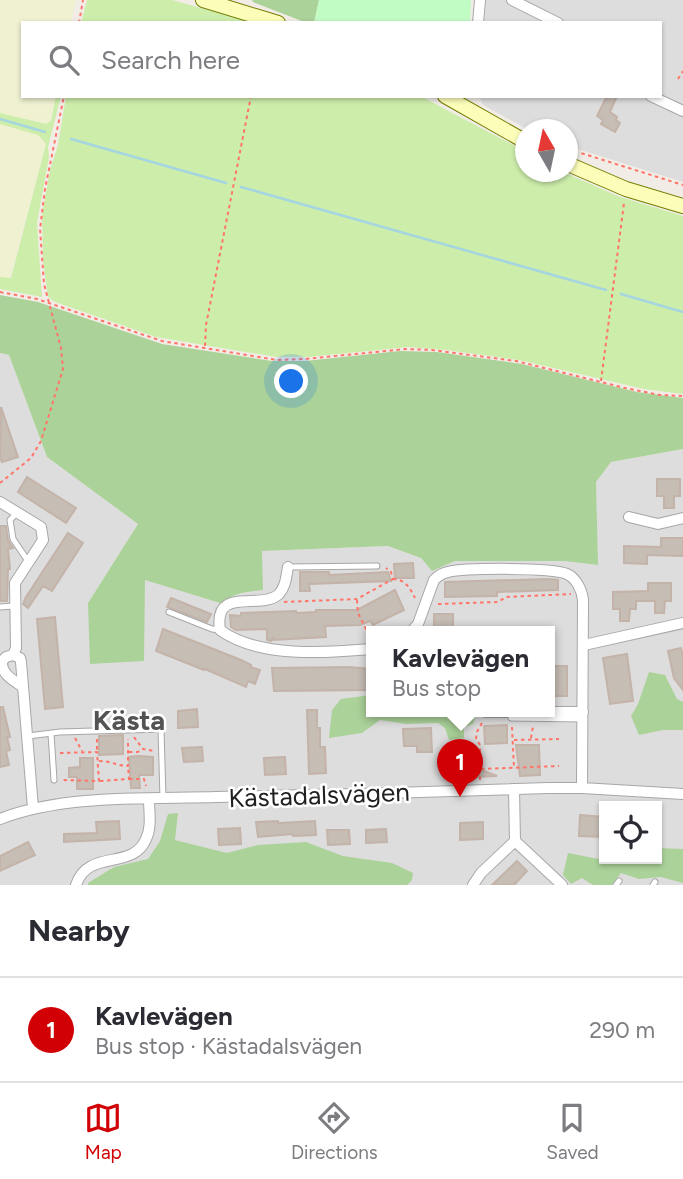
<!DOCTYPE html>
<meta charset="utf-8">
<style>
body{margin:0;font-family:Figtree,sans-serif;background:#f7f7f7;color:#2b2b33}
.controls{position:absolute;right:21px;bottom:21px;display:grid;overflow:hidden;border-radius:0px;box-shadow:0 2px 5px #0004}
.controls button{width:63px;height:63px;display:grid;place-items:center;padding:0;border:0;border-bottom:2px solid #e1e1e2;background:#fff;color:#2b2b33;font:35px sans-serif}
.compass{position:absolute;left:515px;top:119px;width:63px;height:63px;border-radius:50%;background:#fff;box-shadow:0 2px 5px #0004;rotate:351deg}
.you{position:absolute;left:292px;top:382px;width:24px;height:24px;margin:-18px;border:5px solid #fff;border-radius:50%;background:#1a73e8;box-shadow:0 0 0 10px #1a73e833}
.badge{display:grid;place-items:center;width:46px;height:46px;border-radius:50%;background:#d00005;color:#fff;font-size:23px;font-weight:700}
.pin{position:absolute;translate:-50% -58px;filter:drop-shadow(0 2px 4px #0008)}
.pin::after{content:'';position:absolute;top:37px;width:24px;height:21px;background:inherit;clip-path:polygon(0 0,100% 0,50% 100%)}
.popup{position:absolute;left:366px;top:626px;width:189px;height:91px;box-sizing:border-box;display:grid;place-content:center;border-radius:0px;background:#fff;filter:drop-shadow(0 2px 5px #0005);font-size:23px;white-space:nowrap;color:#7c7c81}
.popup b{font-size:26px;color:#2b2b33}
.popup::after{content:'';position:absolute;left:50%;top:100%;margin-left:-14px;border:14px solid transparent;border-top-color:#fff}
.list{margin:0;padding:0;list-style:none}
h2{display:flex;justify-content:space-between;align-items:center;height:91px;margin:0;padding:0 28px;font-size:30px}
h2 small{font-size:23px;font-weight:400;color:#7c7c81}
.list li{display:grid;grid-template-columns:46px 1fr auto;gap:21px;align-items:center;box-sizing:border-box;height:105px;padding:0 28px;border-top:2px solid #e1e1e2}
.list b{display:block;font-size:26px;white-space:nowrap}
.list p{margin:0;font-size:23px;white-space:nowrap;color:#7c7c81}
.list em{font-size:23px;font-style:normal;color:#7c7c81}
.icon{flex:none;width:38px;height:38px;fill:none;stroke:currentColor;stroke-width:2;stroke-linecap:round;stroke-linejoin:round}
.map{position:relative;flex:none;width:683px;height:885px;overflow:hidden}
.search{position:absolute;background:#fff;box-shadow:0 2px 5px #0004;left:21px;right:21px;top:21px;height:77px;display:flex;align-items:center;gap:18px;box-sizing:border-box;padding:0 24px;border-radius:0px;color:#7c7c81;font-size:26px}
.sheet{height:196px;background:#fff}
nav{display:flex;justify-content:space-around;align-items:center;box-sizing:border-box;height:98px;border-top:2px solid #e1e1e2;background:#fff;font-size:19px;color:#7c7c81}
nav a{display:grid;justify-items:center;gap:4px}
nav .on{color:#d00005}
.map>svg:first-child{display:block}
.residential{fill:#dedddd;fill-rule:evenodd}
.farmland{fill:#eff1d1}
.grass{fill:#cdedaa}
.forest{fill:#abd299}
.park{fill:#c2fcc5}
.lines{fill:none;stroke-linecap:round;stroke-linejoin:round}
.stream{stroke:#a5d5e1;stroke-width:2.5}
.building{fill:#c6bdb5;stroke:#c4b3a8;stroke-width:2}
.lane-casing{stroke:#a7a7a7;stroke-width:7}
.street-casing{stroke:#a7a7a7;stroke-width:12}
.secondary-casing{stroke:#747e00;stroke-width:16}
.path{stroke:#ff7569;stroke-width:2;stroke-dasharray:3.5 3.5;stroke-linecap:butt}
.lane{stroke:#fff;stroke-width:5}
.street{stroke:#fff;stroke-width:10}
.secondary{stroke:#fbfdb9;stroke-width:14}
.labels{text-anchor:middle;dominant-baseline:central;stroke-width:5;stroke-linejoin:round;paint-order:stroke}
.street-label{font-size:26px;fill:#202020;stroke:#fff}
.neighbourhood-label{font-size:28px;font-weight:bold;fill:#535353;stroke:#fff}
</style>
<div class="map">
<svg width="683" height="885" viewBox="0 0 683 885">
<rect width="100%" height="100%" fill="#f1ede6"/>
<path class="residential" d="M486 0H683V182L568 146V130L527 129 483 105 479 96H660V23H484Z
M0 353 9 355 47 457 138 524 88 603 144 579 220 603 231 596 263 589 261 551 388 546 421 558 432 571 455 561H564L597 565 596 482 611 462 683 449V885H0ZM371 631H549V711H371ZM604 806H657V859H604Z"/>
<path class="farmland" d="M0 0H76L71 23H23V96H56L44 151 10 279 0 277Z"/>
<path class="grass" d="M87 0H172L254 23H81Z
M56 96H61L48 147 49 157 37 223 42 297 0 289V277L11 278 46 144 38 135 0 124V113L46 124 51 121Z
M66 96H420L525 151 526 172H563L620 197 683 216V394L644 389 519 360 446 350 408 347 308 357H276L156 337 55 302 48 297 43 261 42 214 50 170 58 145Z"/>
<path class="forest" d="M252 0H319L314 23H307L253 2Z
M0 295 38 302 162 344 272 361H305L400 351 437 352 522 364 637 392 683 398V449L611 462 596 482 598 565 564 561H455L432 571 421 558 388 546 262 551 263 590C247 592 234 593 220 603L145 580 144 661 90 664 88 603 138 524 47 457 9 355 0 353Z
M649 672 665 675 677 699 683 702V730H663L639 735 631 716 638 704Z
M371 695V711L477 712 473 724 464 727V738L449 740 445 728 438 723 406 724 380 720 362 733 329 738 332 710 341 699Z
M178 813 175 840 227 853 258 845 306 842 343 856 392 863 413 873 412 880 407 885H88V883L114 867 148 859 160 841 168 814Z
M657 848 683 849V883L661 877 639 879 621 873 612 885H593L582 878 571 884 563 875 568 853 604 860 657 859Z"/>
<path class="park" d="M319 0H471L470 23H314Z"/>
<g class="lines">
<path class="stream" d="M0 119 45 132
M71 139 226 183
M241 187 606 290
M621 294 683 312"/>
</g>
<path class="building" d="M607 96H617L610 112 617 117 616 120 620 123 615 132 601 124 603 120 597 116Z
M1 407 18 457 2 462 0 458Z
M27 477 76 508 66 523 18 492Z
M657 479H680V496H674V508H664V496H657Z
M0 526H6L8 540 13 548 8 549 10 569H8L7 601H0Z
M68 533 83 543 52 591 43 586 28 608 23 604 26 597Z
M661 538H683V556L647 555V564L624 563V546L661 547Z
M413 563 414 578H395L394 564Z
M300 572H329V575L388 572 391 581 309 584 310 591H300Z
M548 579 558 580V590L497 592V596L445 597V582Z
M648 583H671V601H665L664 613H655V601H636V609H630L629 621H620V609H613V592L648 591Z
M395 590 404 610 373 625 370 621 360 625 325 626 326 637 273 640V637L271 641 267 640V629L236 630 231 627 230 615 241 616V613L296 611 297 613 316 612V610H357Z
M171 598 211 614 207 622 167 607Z
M434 614H453V628L434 631Z
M55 617 63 707 45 709 37 619Z
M163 629 241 660 251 665 250 667 260 670 255 684 248 681 246 687 205 669 204 670 156 651Z
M681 648 683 657V690L674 678 668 651Z
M627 654 633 701 610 704 603 658Z
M552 666H567V696H551Z
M349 667 371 669V690L274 691 272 668Z
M0 707H3L10 737H7L10 750 6 751 9 765 0 767Z
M197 709 198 727 178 728V711Z
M307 710H317V728H320V747H325L326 773 309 774Z
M507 725V743L485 744 484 726Z
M431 728 432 752H417V746H404L403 729Z
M123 735V754L99 755V736Z
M516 745H539L540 775 520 776Z
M202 747 203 761 184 762 182 748Z
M475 747 476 768 497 776 456 778 455 766H452L451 748Z
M138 756 153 757V775H139L140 788H131L129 757Z
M285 757 286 774 265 775 264 758Z
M80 758H93V789H77V777H69V768L80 767Z
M580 815 604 817V837L579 836Z
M119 821 120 839 64 842V834L97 833 96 822Z
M278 821V823L315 821 316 835 293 836V834L258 837 256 822Z
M483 822V839L460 840V823Z
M240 828 241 844 219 845 218 829Z
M386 829 387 842 366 843V830Z
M327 830H349L350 844 328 845Z
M28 842 35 855 0 871V856Z
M517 861 527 871 514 885H492Z"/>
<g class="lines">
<g class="lane-casing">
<path id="lane" d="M17 513 10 520 13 539 28 561
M288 567 377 566
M0 607 14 606
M169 612 212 629 220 630
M511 718 583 719
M51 734 54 780
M28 736 60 732 161 729 163 799
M616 885 619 881
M653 885 655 882"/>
</g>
<g class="street-casing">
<path id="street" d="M512 0 558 23
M478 23 480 0
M651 96 683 111
M0 502 41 527 43 540 15 583 16 648 13 655 20 658 21 662 33 808
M629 517 658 524 683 518
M288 567C286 577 286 586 279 594 261 611 213 585 220 630 258 658 326 653 371 649
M412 631 418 624 434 580C438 576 442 573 448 572 464 568 552 567 567 574 576 578 582 590 583 600L582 788
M584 645 683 623
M13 655 6 657 2 661C1 674 13 680 23 687
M485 712H583
M0 819C63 794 149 799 217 797 327 795 438 792 548 788H582L683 794
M515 841 562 885
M76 885C88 848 133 871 146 839 152 827 149 812 149 799
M473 885 481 873 515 841 514 789"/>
</g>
<g class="secondary-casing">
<path id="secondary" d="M203 0 278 23
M445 96 526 142
M568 164 626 189 683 206"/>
</g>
<path class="path" d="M79 23 83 0
M678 79 683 71
M568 149 683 185
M0 292 37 299 162 341 277 360 305 359 406 349 432 350 516 361 625 388 660 395 683 396
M205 346 206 325 251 96
M601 381 624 203
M0 483 31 458 41 441 63 369 61 348 44 284 40 229 45 189 64 96
M393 579C405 579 410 588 415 598
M357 600 358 613 370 637
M284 602 357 599 393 579 391 572 386 568
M438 604 498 602 506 597 571 594
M512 727 514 768
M134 737 143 749 154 751
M75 738 82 751
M531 738 533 726
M97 739V751
M514 740 559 739
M129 752H138L143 749
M60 753 97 752 99 781 61 780
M99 761C111 761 118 766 128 766V739
M481 769 559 766
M129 779H144L146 786
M480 780V745L476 738 477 732 483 721
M100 781 129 779 128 766"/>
<use href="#lane" class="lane"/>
<use href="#street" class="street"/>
<use href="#secondary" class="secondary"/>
</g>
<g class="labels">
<g class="street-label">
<text transform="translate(319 795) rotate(-2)">Kästadalsvägen</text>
</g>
<g class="neighbourhood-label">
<text x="129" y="720">Kästa</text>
</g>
</g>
</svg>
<div class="controls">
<button><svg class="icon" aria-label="locate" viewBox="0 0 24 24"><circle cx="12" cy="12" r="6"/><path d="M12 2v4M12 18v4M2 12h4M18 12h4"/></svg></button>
</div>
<svg class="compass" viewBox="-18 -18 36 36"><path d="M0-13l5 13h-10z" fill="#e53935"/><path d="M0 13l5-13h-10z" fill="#7c7c81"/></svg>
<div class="you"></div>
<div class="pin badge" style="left:460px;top:797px">1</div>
<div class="popup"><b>Kavlevägen</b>Bus stop</div>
<div class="search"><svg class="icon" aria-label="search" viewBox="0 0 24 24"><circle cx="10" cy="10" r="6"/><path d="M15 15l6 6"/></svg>Search here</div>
</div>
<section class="sheet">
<h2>Nearby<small></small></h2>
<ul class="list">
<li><span class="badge">1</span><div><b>Kavlevägen</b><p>Bus stop · Kästadalsvägen</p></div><em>290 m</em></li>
</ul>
</section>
<nav>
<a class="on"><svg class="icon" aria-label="map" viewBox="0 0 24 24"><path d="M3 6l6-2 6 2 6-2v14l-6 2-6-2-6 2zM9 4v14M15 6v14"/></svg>Map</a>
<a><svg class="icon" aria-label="directions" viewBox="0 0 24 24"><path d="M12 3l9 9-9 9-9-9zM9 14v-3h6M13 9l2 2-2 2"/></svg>Directions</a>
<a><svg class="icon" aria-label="saved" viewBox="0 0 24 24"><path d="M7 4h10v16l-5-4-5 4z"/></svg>Saved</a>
</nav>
